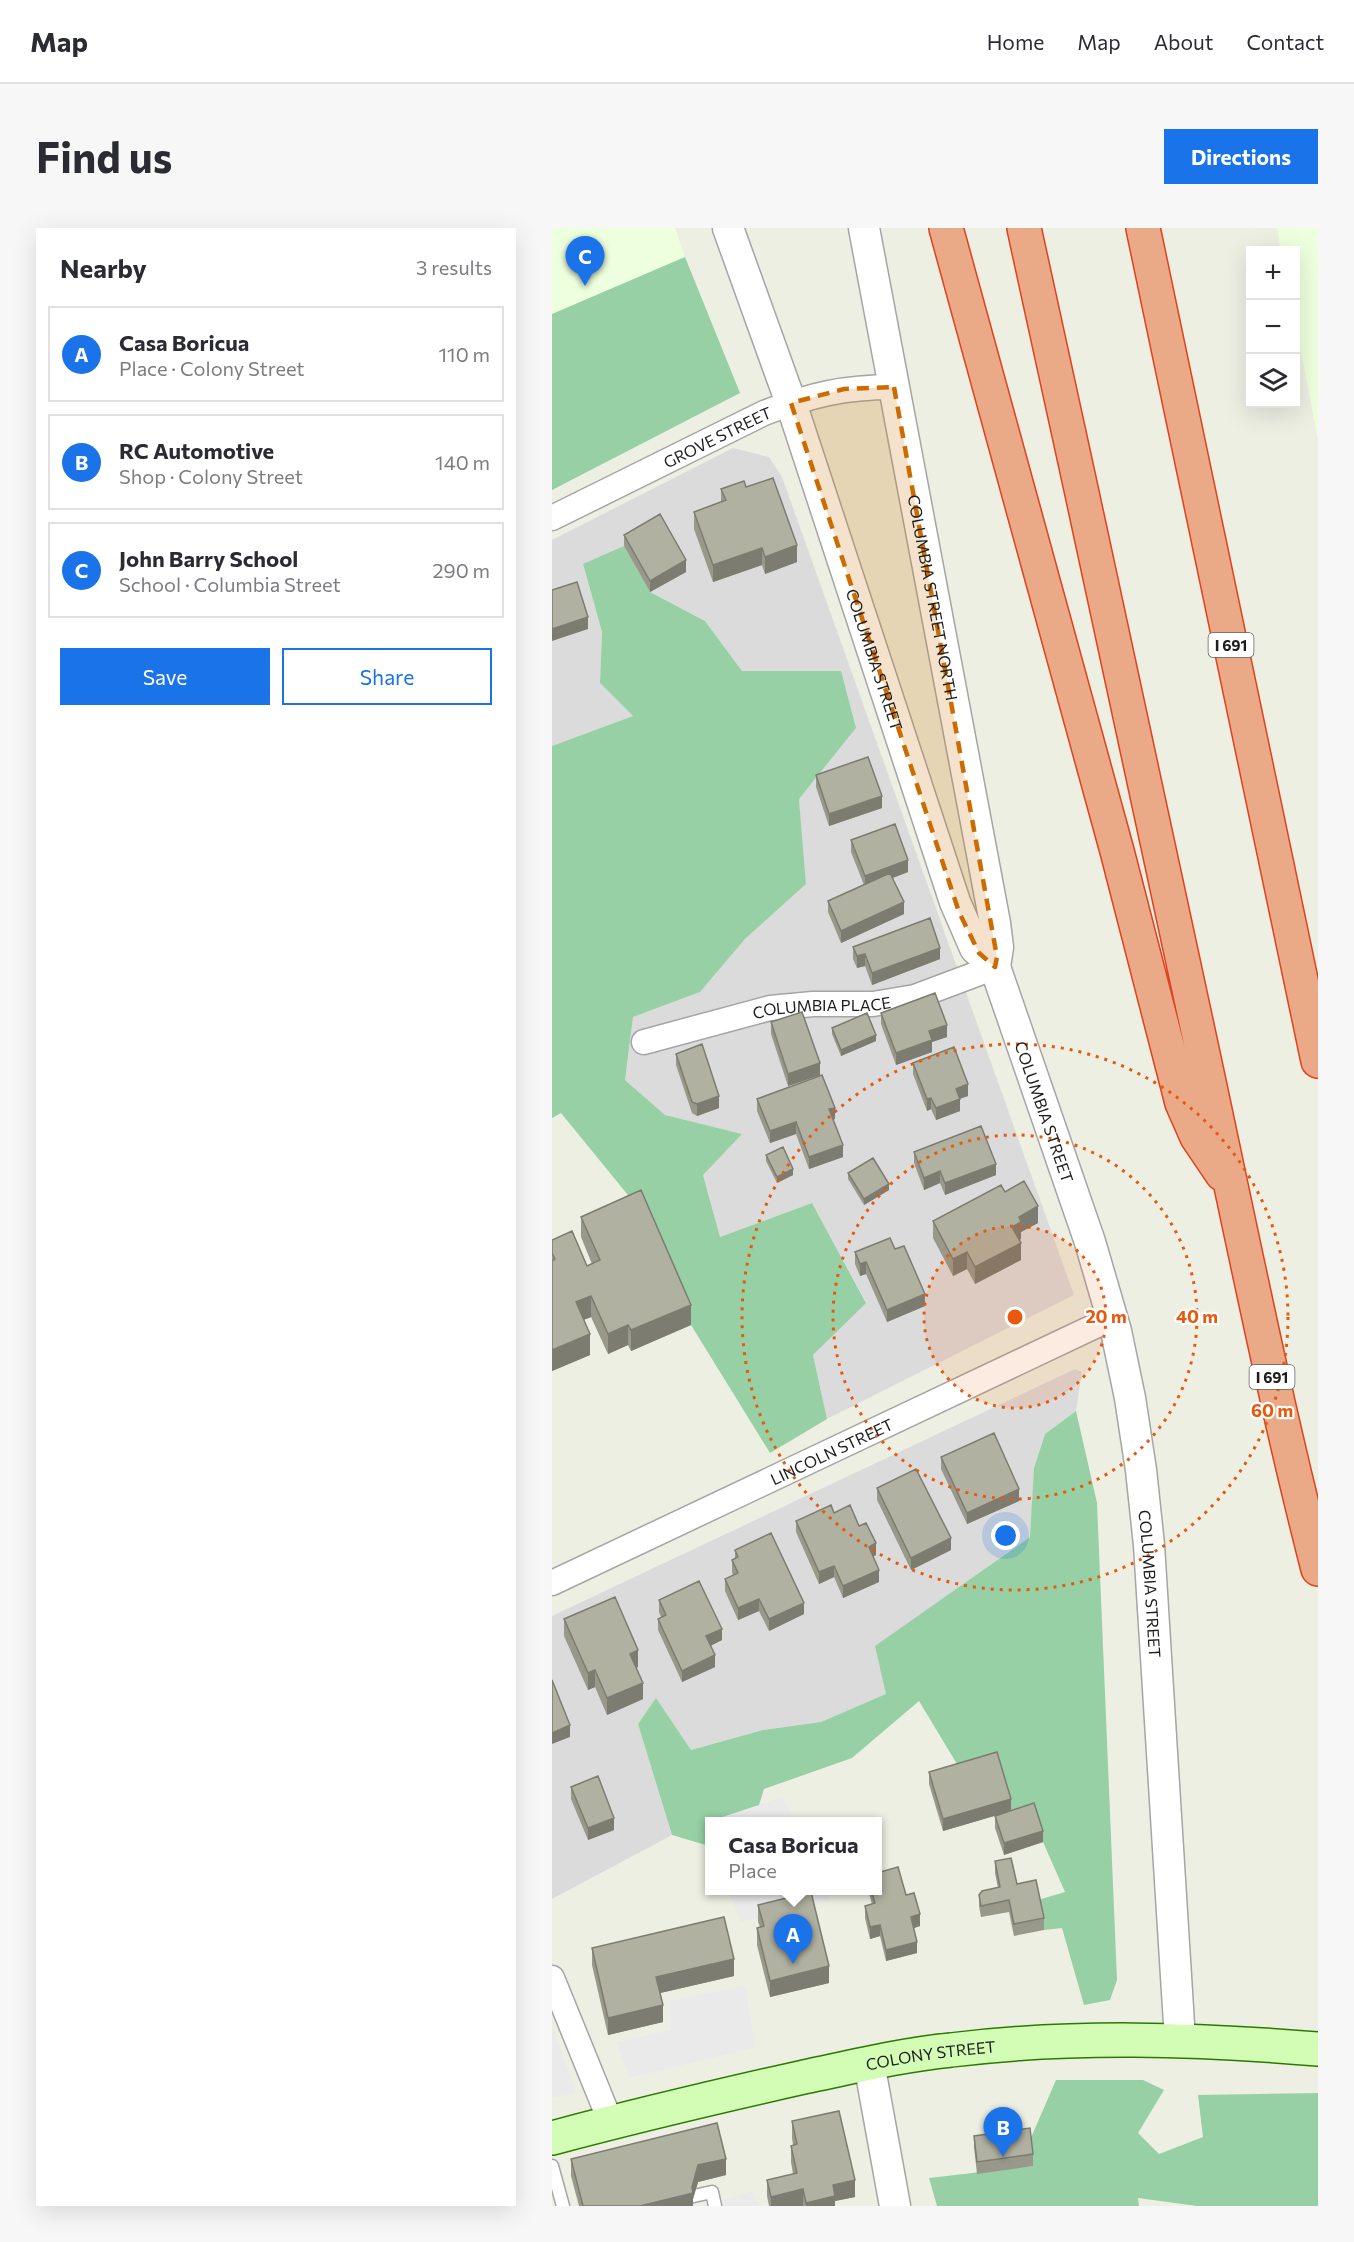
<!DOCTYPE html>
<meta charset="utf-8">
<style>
body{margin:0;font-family:Commissioner,sans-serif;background:#f7f7f7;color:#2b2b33}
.controls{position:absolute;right:18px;top:18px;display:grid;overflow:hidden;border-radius:0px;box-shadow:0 6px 24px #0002}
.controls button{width:54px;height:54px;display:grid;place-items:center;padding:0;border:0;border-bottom:2px solid #e1e1e2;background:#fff;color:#2b2b33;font:30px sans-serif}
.you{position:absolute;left:454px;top:1308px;width:21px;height:21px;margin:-15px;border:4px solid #fff;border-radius:50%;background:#1a73e8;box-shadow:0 0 0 9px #1a73e833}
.badge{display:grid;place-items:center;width:39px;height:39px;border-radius:50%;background:#1a73e8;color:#fff;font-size:20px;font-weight:700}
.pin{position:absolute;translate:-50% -50px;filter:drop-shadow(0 2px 3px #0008)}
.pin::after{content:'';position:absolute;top:32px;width:21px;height:18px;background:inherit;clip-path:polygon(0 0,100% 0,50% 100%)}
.popup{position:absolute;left:153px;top:1589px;width:177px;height:78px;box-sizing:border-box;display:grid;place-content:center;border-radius:0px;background:#fff;filter:drop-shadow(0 2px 4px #0005);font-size:20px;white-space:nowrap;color:#7c7c81}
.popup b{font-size:22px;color:#2b2b33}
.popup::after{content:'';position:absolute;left:50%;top:100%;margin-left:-12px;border:12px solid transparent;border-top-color:#fff}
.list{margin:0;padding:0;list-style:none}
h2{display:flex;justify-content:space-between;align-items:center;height:78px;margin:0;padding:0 24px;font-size:26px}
h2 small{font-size:20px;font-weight:400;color:#7c7c81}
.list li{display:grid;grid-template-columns:39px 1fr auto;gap:18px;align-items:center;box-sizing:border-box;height:96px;margin:0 12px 12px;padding:0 12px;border:2px solid #e1e1e2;border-radius:0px}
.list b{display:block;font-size:22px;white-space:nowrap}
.list p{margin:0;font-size:20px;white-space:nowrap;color:#7c7c81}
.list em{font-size:20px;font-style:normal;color:#7c7c81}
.actions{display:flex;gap:12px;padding:18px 24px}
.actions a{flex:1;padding:14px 0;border:2px solid #1a73e8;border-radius:0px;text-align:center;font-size:21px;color:#1a73e8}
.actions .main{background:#1a73e8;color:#fff}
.icon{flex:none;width:33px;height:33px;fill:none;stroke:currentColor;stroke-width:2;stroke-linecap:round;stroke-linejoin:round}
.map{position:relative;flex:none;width:766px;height:1978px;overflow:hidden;border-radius:0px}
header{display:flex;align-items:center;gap:36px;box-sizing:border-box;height:84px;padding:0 30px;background:#fff;border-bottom:2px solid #e1e1e2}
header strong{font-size:28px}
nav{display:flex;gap:33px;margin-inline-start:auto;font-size:21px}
.intro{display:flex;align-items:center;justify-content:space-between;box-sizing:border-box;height:144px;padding:0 36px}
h1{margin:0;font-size:42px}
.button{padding:15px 27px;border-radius:0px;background:#1a73e8;color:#fff;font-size:21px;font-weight:700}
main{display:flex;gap:36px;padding:0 36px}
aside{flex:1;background:#fff;border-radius:0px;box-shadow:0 6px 24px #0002}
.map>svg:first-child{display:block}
.residential{fill:#dcdbdb}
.education{fill:#edffdd}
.forest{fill:#96d0a4}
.parking{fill:#eaeaea}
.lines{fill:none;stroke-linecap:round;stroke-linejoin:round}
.service-casing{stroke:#a5a5a5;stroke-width:15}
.minor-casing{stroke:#a5a5a5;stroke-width:27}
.tertiary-casing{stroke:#a5a5a5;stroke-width:33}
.secondary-casing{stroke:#2c7900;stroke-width:36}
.motorway-casing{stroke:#e1411d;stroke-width:36}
.service{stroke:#fff;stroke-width:12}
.minor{stroke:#fff;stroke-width:24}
.tertiary{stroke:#fff;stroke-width:30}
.secondary{stroke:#d3fcb5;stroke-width:33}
.motorway{stroke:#eaa987;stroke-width:33}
.wall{fill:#98988b}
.shaded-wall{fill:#7c7c71}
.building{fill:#b1b1a2;stroke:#7c7c71;stroke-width:1.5}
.marked{fill:#cc6c00;fill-opacity:0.2;stroke:#cc6c00;stroke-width:4.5;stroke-dasharray:12 8;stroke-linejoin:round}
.ring{fill:none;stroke:#e8590c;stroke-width:3;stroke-dasharray:3 6}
.labels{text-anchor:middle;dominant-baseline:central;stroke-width:4.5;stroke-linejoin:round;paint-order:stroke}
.shield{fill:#fff;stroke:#626262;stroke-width:1.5}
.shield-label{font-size:15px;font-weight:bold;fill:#1e1e1e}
.street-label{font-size:16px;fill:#1e1e1e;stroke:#fff}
.centre{fill:#e8590c;stroke:#fff;stroke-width:3}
.ring-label{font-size:18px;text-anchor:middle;font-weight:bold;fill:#e8590c;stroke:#fff;stroke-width:4.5;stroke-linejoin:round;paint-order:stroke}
</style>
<header>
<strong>Map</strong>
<nav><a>Home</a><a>Map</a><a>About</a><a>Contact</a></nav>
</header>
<div class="intro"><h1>Find us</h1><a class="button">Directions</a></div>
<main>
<aside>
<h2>Nearby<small>3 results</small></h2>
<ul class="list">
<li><span class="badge">A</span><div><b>Casa Boricua</b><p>Place · Colony Street</p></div><em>110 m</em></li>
<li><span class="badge">B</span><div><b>RC Automotive</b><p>Shop · Colony Street</p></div><em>140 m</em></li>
<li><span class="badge">C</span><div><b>John Barry School</b><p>School · Columbia Street</p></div><em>290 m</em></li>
</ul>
<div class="actions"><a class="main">Save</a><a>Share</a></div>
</aside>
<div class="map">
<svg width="766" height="1978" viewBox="0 0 766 1978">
<rect width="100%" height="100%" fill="#edefe3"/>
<path class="residential" d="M181 220 217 229 230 249 522 1067 275 1191 261 1127 314 1074 260 975 168 1009 151 947 189 906 113 887 73 852 81 789 148 764 193 711 254 656 247 571 304 500 190 443 153 393 98 364 72 319 31 337 50 404 48 455 81 488 0 518V312Z
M523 1141 530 1144 524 1183 493 1206 482 1240 479 1308 324 1418 335 1466 269 1494 211 1502 139 1522 104 1471 86 1496 120 1607 0 1671V1388Z"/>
<path class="education" d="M0 0H123L133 29 0 86Z
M725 0H766V211L744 97V22H729Z"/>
<path class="forest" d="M133 29 188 165 0 262V86Z
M72 318 98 364 153 393 190 443H289L304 500 247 571 254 656 193 711 148 764 81 789 73 852 113 887 190 906 151 947 168 1009 260 975 314 1075 261 1127 275 1191 218 1225 139 1097 89 983 9 885 0 890V518L81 488 48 455 50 404 31 336Z
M524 1183 545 1275 565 1752 558 1772 532 1777 510 1700 492 1702 486 1672 513 1664 491 1614 482 1587 459 1583 411 1546 367 1473 300 1530 212 1561 202 1593 157 1594V1618L120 1607 86 1496 104 1470 139 1522 211 1502 269 1494 334 1466 323 1418 478 1309 482 1240 493 1206Z
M504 1852H591L612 1862 586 1905 607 1926 651 1909 646 1867 766 1865V1978H645L586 1970 587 1978H385L377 1950 481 1938 478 1912Z"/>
<path class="parking" d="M231 1569 242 1593H158Z
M177 1663H275L279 1671 188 1694Z
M193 1758 204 1819 77 1850 65 1814 119 1802 118 1773Z
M0 1798 24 1865 0 1870Z
M201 1963 206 1978H152Z"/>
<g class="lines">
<g class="service-casing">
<path id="service" d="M0 1938 11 1978
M137 1969 160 1964 163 1978"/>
</g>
<g class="minor-casing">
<g id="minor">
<path id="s1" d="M0 290 212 185C259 167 291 159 342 159"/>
<path id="s2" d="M92 814 218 780 261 776H321L363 769 443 739"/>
<path id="s3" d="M0 1355 560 1090"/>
<path d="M0 1750 59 1895"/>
</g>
</g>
<g class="tertiary-casing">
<g id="tertiary">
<path id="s4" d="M176 0 239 175 403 674 423 720 443 739 538 1014 564 1103 578 1170 589 1242 597 1317 628 1812"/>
<path id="s5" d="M312 0 443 695 446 719 443 739"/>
<path d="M317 1835 343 1978"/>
</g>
</g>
<g class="secondary-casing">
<g id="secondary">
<path id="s6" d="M0 1910C83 1888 167 1868 252 1849 300 1839 349 1827 399 1822 521 1807 644 1811 766 1821"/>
</g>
</g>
<g class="motorway-casing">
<path id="motorway" d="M394 0 565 623 630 875 645 909 670 946
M472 0C529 263 588 525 643 789 683 973 719 1158 766 1341
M591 0 766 833"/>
</g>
<use href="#service" class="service"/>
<use href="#minor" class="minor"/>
<use href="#tertiary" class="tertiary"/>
<use href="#secondary" class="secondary"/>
<use href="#motorway" class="motorway"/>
</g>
<path class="wall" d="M194 259 245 334 213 346 210 337 161 354 142 301V284L169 274V261Z
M72 307 134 344 98 364 72 318Z
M264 547 330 580 277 598 264 559Z
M299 612 356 644 341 650 352 686 289 715 276 684V673L312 657 299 624Z
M301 719 388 731 320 757 313 738 305 740 301 731Z
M329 785 395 809 380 814V824L344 837 329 796Z
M219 794 268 847 236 858 219 806Z
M280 800 324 813 289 828 280 806Z
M124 826 167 880 145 888 140 885 124 837Z
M361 835 416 868 407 871 408 883 384 892 379 881 375 883 361 846Z
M205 871 283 891 281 892 291 929 257 941 244 906 218 915 205 883Z
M362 924 444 947 393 967 388 955 372 962 362 935Z
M214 927 241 947 225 955 214 933Z
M296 945 337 962 312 977 296 951Z
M453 964 486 995 469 1004V1011L467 1012 469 1032 423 1056 415 1041 401 1048 381 1010V993Z
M29 989 139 1097 79 1123 76 1117 56 1126 39 1089 31 1092 38 1127 0 1143V1012L35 1038 40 1036 29 1009Z
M343 1021 373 1078 335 1094 314 1046 308 1048 303 1036V1024Z
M389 1229 467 1273 415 1296 389 1241Z
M325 1260 399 1322 359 1342 325 1272Z
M282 1285 307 1298 324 1327 321 1328 327 1354 291 1370 282 1349 267 1356 244 1304V1293Z
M183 1322 252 1386 217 1403 207 1383 186 1392 173 1363V1351L181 1347 180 1344V1332L183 1330Z
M107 1372 170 1412 158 1418 163 1439 130 1454 106 1402V1391L109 1389 107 1384Z
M12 1391 86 1439 84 1440 91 1471 55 1487 43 1459 36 1462 12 1408Z
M377 1544 459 1583 491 1614 452 1627 443 1600V1588L449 1586 391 1603 377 1556Z
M19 1559 62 1602 36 1612 19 1571Z
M443 1633 465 1656 492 1690V1702L462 1708 457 1684 429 1689 427 1678V1667L446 1660 443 1645Z
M316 1662H325L354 1667 368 1698 362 1700 365 1725 334 1733 328 1708 318 1711 313 1690V1678L320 1676Z
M206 1677 277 1755 218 1769 205 1717V1700L208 1699 206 1694Z
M40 1720 182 1748 108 1765 111 1794 56 1807 40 1737Z
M240 1893 303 1969 283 1973V1978H217L215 1968V1952L241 1946 239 1934V1918L241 1917 240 1910Z
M422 1908 481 1926V1938L425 1946 422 1919Z
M19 1931 174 1947 146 1954 141 1971V1978H27L19 1948Z"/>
<path class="shaded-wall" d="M245 317V334L213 346V329Z
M210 320V337L161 354V337Z
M134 332V344L98 364V353Z
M36 389V401L0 413V401Z
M330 568V580L277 598V586Z
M356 632V644L313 660V648Z
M352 674V686L289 715V703Z
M388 720V731L320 757V745Z
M313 726V738L305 740V728Z
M395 797V809L380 814V824L344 837V825L377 803Z
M324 807V813L289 828V822Z
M268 835V847L236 858V846Z
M416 856V868L404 872V861Z
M167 868V880L145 888V876Z
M379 870V881L375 883V871Z
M408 871V883L384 892V880Z
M283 880V891L277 893V881Z
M244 894V906L218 915V903Z
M291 917V929L257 941V929Z
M444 936V947L393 967V955Z
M241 941V947L225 955V949Z
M388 943V955L372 962V950Z
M337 956V962L312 977V971Z
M486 978V995L469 1004V1011L460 1016V999L467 989Z
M469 1015V1032L423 1056V1039Z
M415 1024V1041L401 1048V1031Z
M314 1034V1046L308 1048V1036Z
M373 1066V1078L335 1094V1082Z
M39 1068V1089L24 1095V1074Z
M139 1077V1097L79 1123V1102Z
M76 1097V1117L56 1126V1106Z
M38 1106V1127L0 1143V1122Z
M467 1261V1273L415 1296V1285Z
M399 1310V1322L359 1342V1330Z
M324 1315V1327L317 1331V1319Z
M282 1338V1349L267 1356V1344Z
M327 1342V1354L291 1370V1358Z
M207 1371V1383L186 1392V1380Z
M252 1375V1386L217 1403V1391Z
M170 1401V1412L154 1420V1408Z
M86 1422V1439L78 1443V1426Z
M163 1427V1439L130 1454V1443Z
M43 1442V1459L36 1462V1445Z
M91 1455V1471L55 1487V1470Z
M18 1497V1509L0 1516V1505Z
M459 1571V1583L391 1603V1591Z
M62 1590V1602L36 1612V1600Z
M491 1603V1614L452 1627V1615Z
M368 1686V1698L359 1701V1689Z
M328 1697V1708L318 1711V1699Z
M365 1714V1725L334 1733V1722Z
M182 1731V1748L104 1766V1749Z
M277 1738V1755L218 1769V1753Z
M111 1777V1794L56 1807V1790Z
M174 1931V1947L146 1954 141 1971V1978H88L140 1959 146 1937Z
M303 1952V1969L283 1973V1978H254V1975L281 1957Z
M251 1961V1978H219V1969Z"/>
<path class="building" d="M221 250 245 317 213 329 210 320 161 337 142 284 174 272 169 261 192 253 194 259Z
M108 286 134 332 98 353 72 307Z
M25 354 36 389 0 401V362Z
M316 529 330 568 277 586 264 547Z
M343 596 356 632 313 648 299 612Z
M338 645 352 674 289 703 276 673Z
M378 690 388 720 320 745 313 726 305 728 301 719Z
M383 765 395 797 377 803 380 812 344 825 329 785Z
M250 784 268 835 236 846 219 794Z
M315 785 324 807 289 822 280 800Z
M150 816 167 868 145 876 140 874 124 826Z
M402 819 416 856 404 861 408 871 384 880 379 870 375 871 361 835Z
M270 847 283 880 277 881 291 917 257 929 244 894 218 903 205 871Z
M429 898 444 936 393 955 388 943 372 950 362 924Z
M231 919 241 941 225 949 214 927Z
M321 930 337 956 312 971 296 945Z
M472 953 486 978 467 989 469 994 460 999 469 1015 423 1039 415 1024 401 1031 381 993 449 957 453 964Z
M89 962 139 1077 79 1102 76 1097 56 1106 39 1068 24 1074 38 1106 0 1122V1033L3 1031 0 1025V1012L20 1003 35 1038 48 1032 29 989Z
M338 1010 343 1021 352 1018 373 1066 335 1082 314 1034 308 1036 303 1024Z
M442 1205 467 1261 415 1285 389 1229Z
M364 1241 399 1310 359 1330 325 1260Z
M279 1277 282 1285 298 1277 307 1298 314 1295 324 1315 317 1319 327 1342 291 1358 282 1338 267 1344 244 1293Z
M219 1305 252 1375 217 1391 207 1371 186 1380 173 1351 186 1345 180 1332 186 1329 183 1322Z
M147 1353 170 1401 154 1408 163 1427 130 1443 106 1391 114 1387 107 1372Z
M63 1369 86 1422 78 1426 91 1455 55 1470 43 1442 36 1445 12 1391Z
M0 1452 18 1497 0 1505Z
M445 1524 459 1571 391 1591 377 1544Z
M46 1548 62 1590 36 1600 19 1559Z
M482 1575 491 1603 452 1615 443 1588Z
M459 1630 465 1656 484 1652 492 1690 462 1696 457 1672 429 1678 427 1667 430 1663 448 1659 443 1633Z
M346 1639 354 1667 362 1665 368 1686 359 1689 365 1714 334 1722 328 1697 318 1699 313 1678 323 1675 319 1662H325V1645Z
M259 1664 277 1738 218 1753 205 1700 212 1698 206 1677Z
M172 1689 182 1731 104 1749 111 1777 56 1790 40 1720Z
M287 1883 303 1952 281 1957 283 1968 254 1975 251 1961 219 1969 215 1952 245 1945 239 1918 245 1916 240 1893Z
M165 1895 174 1931 146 1937 140 1959 141 1965 88 1978H31L19 1931Z
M478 1900 481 1926 425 1934 422 1908Z"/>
<path class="marked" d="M342 159 445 729 443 739 427 725 407 684 239 175 292 161Z"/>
<circle cx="463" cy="1089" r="91" fill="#e8590c" fill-opacity=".12"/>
<g class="ring">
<circle cx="463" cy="1089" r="91"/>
<circle cx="463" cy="1089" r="182"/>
<circle cx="463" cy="1089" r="273"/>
</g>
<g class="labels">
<g class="shield">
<rect x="656.5" y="405" width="45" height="24" rx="4.5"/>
<rect x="697.5" y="1137" width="45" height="24" rx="4.5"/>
</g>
<g class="shield-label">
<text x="679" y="417">I 691</text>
<text x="720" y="1149">I 691</text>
</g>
<g class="street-label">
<text stroke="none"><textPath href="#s1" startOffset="184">GROVE STREET</textPath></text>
<text stroke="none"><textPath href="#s5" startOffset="376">COLUMBIA STREET NORTH</textPath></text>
<text stroke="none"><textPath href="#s4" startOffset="456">COLUMBIA STREET</textPath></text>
<text stroke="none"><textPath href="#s2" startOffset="182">COLUMBIA PLACE</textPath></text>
<text stroke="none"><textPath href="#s4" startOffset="942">COLUMBIA STREET</textPath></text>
<text stroke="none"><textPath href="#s3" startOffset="309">LINCOLN STREET</textPath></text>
<text stroke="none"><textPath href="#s4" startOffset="1428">COLUMBIA STREET</textPath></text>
<text stroke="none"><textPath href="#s6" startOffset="388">COLONY STREET</textPath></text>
</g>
</g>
<circle cx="463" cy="1089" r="9" class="centre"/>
<g class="ring-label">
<text x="554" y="1095">20 m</text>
<text x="645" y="1095">40 m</text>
<text x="720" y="1189">60 m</text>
</g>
</svg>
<div class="controls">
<button>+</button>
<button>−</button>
<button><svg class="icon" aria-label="layers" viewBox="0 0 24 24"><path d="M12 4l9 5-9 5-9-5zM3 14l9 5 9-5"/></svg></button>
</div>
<div class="you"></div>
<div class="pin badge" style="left:241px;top:1736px">A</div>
<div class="popup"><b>Casa Boricua</b>Place</div>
<div class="pin badge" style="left:451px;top:1929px">B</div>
<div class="pin badge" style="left:33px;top:58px">C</div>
</div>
</main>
